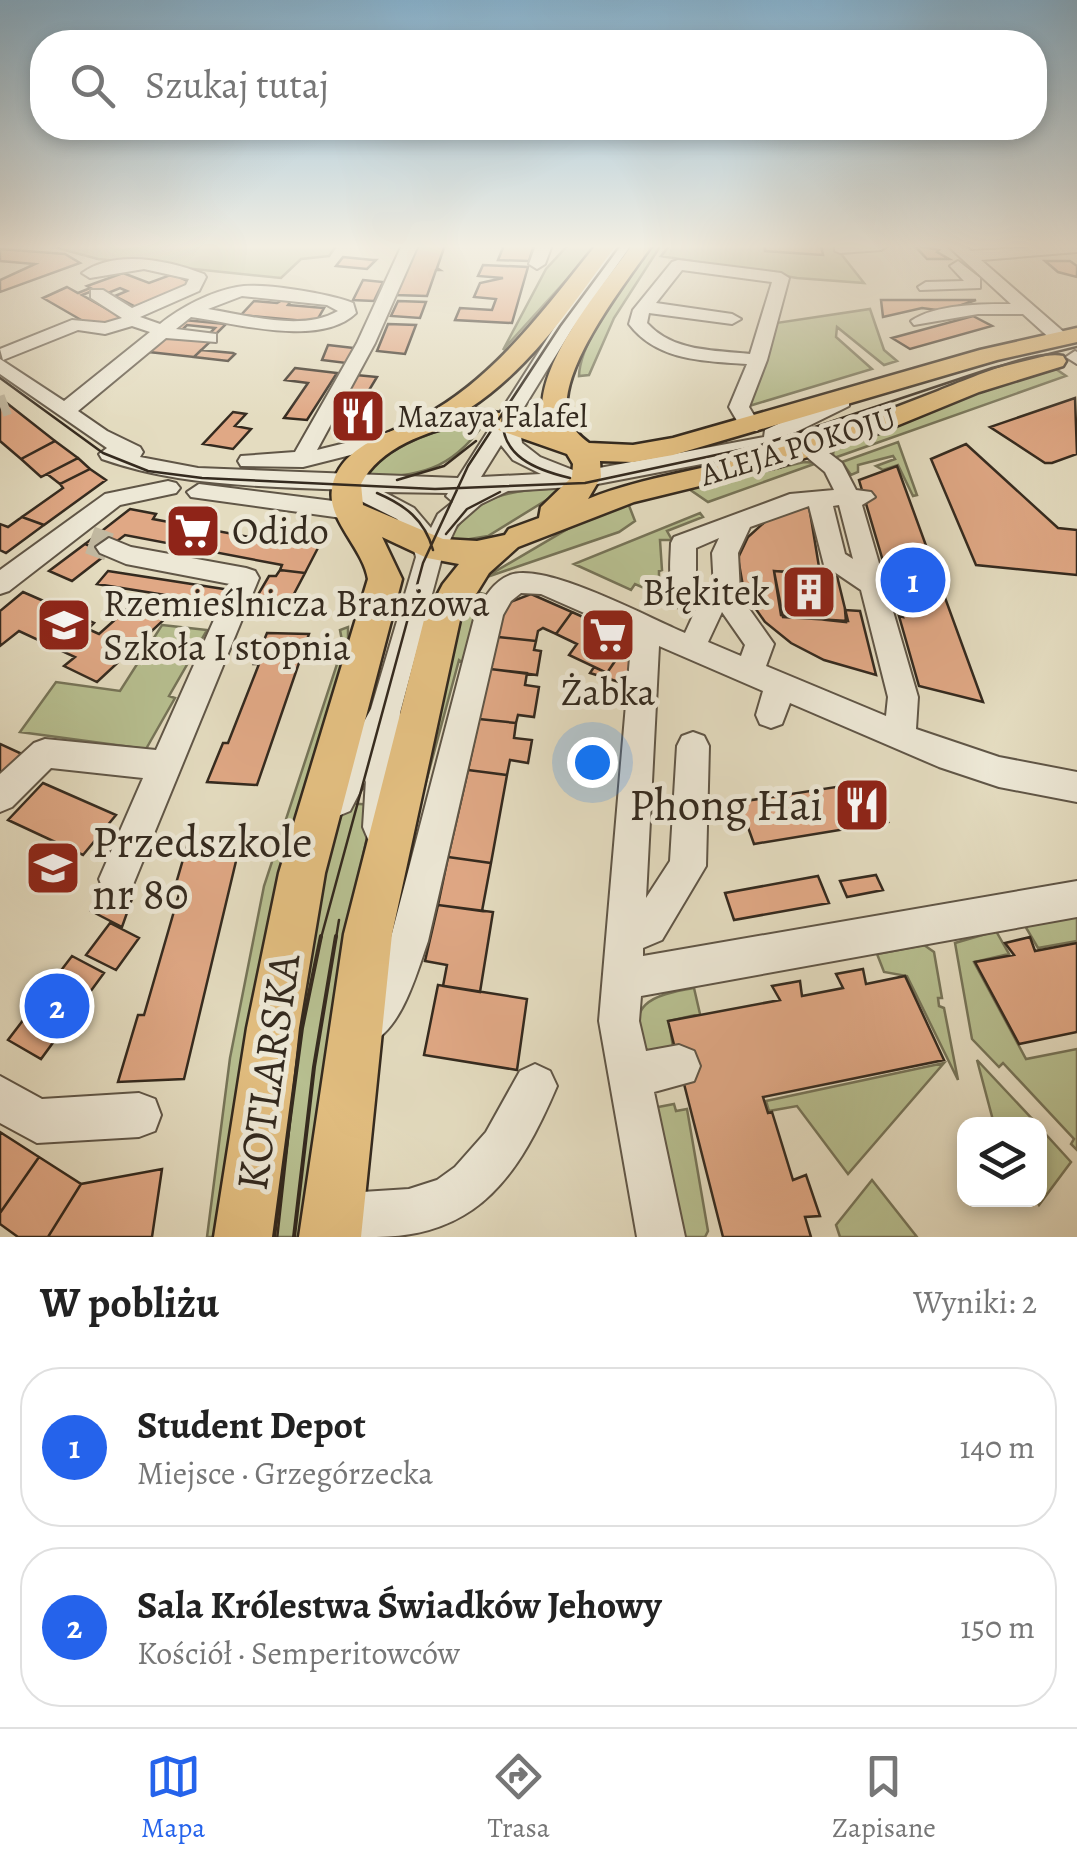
<!DOCTYPE html>
<html lang="pl">
<meta charset="utf-8">
<style>
body{margin:0;font-family:Alegreya,serif;background:#f6f6f6;color:#222}
.controls{position:absolute;right:30px;bottom:30px;display:grid;overflow:hidden;border-radius:20px;box-shadow:0 5px 15px #0003}
.controls button{width:90px;height:90px;display:grid;place-items:center;padding:0;border:0;border-bottom:2px solid #e0e0e0;background:#fff;color:#222;font:50px sans-serif}
.you{position:absolute;left:592px;top:762px;width:35px;height:35px;margin:-25px;border:8px solid #fff;border-radius:50%;background:#1a73e8;box-shadow:0 0 0 15px #1a73e833}
.badge{display:grid;place-items:center;width:65px;height:65px;border-radius:50%;background:#2563eb;color:#fff;font-size:32px;font-weight:700}
.pin{position:absolute;translate:-50% -50%;border:5px solid #fff;box-shadow:0 2px 10px #0006}
.list{margin:0;padding:0;list-style:none}
h2{display:flex;justify-content:space-between;align-items:center;height:130px;margin:0;padding:0 40px;font-size:42px}
h2 small{font-size:32px;font-weight:400;color:#767676}
.list li{display:grid;grid-template-columns:65px 1fr auto;gap:30px;align-items:center;box-sizing:border-box;height:160px;margin:0 20px 20px;padding:0 20px;border:2px solid #e0e0e0;border-radius:40px}
.list b{display:block;font-size:38px;white-space:nowrap}
.list p{margin:0;font-size:32px;white-space:nowrap;color:#767676}
.list em{font-size:32px;font-style:normal;color:#767676}
.icon{flex:none;width:55px;height:55px;fill:none;stroke:currentColor;stroke-width:2;stroke-linecap:round;stroke-linejoin:round}
.map{position:relative;flex:none;width:1077px;height:1237px;overflow:hidden}
.search{position:absolute;background:#fff;box-shadow:0 5px 15px #0003;left:30px;right:30px;top:30px;height:110px;display:flex;align-items:center;gap:25px;box-sizing:border-box;padding:0 35px;border-radius:40px;color:#767676;font-size:38px}
.sheet{height:490px;background:#fff}
nav{display:flex;justify-content:space-around;align-items:center;box-sizing:border-box;height:140px;border-top:2px solid #e0e0e0;background:#fff;font-size:28px;color:#767676}
nav a{display:grid;justify-items:center;gap:5px}
nav .on{color:#2563eb}
.map>svg:first-child{display:block}
.green{fill:#b7bf90;stroke:#767458;stroke-width:2.5}
.building{fill:#e0a885;stroke:#342a1f;stroke-width:2.5}
.lines{fill:none;stroke-linecap:round;stroke-linejoin:round}
.minor-tunnel-far1{stroke:#c1b8a0;stroke-width:21;stroke-dasharray:21 11;stroke-linecap:butt}
.minor-tunnel{stroke:#c1b8a0;stroke-width:28;stroke-dasharray:28 14;stroke-linecap:butt}
.minor-casing{stroke:#605647;stroke-width:4}
.major-casing{stroke:#342a1f;stroke-width:5}
.minor{fill:#ede8d6;fill-rule:evenodd}
.major{fill:#e2be80;fill-rule:evenodd}
.tram-far1{stroke:#342a1f;stroke-width:2.5}
.tram{stroke:#342a1f;stroke-width:4}
.labels{text-anchor:middle;dominant-baseline:central;stroke-width:10;stroke-linejoin:round;paint-order:stroke}
.far-poi-label{font-size:32px;fill:#342a1f;stroke:#ede8d6;text-anchor:start}
.far-street-label{font-size:32px;fill:#342a1f;stroke:#ede8d6}
.poi-label{font-size:38px;fill:#342a1f;stroke:#ede8d6;text-anchor:start}
.near-poi-label{font-size:45px;fill:#342a1f;stroke:#ede8d6;text-anchor:end}
.near-street-label{font-size:45px;fill:#342a1f;stroke:#ede8d6}
</style>
<div class="map">
<svg width="1077" height="1237" viewBox="0 0 1077 1237">
<rect width="100%" height="100%" fill="#e4dcc0"/>
<filter id="stains"><feTurbulence type="fractalNoise" baseFrequency=".002" numOctaves="4"/><feColorMatrix values="0 0 0 0 .2 0 0 0 0 .09 0 0 0 0 .02 0 0 0 .5 -.17"/></filter>
<radialGradient id="worn" r=".72"><stop offset=".6" stop-color="#630" stop-opacity="0"/><stop offset="1" stop-color="#630" stop-opacity=".3"/></radialGradient>
<path class="green" d="M63 245H337L329 256 301 259 281 278 98 259 57 248Z
M568 245H598L503 350 546 269Z
M650 245H661L614 318 589 375 579 376C580 338 629 278 650 245Z
M670 245H834L864 283 797 278 661 256Z
M870 309 884 350 897 361 884 365 837 327 836 337 872 369 749 406 776 323Z
M1053 367 1066 376 834 458 833 454 835 446 962 395Z
M478 423 483 425C450 471 419 476 365 478 386 446 441 426 478 423Z
M898 442 917 495 913 496 898 465 883 470 876 466 895 459 893 456 858 465V472L851 475 842 462Z
M804 462 817 463 708 502 689 489Z
M566 488 488 536 446 543C476 492 511 490 566 488Z
M628 503 635 521 619 532 484 578 583 520Z
M700 513 703 517 667 531 672 540H660L662 570 659 571V593L674 594 671 605 688 612 694 603 699 617 656 599V593L635 584 631 590 574 564Z
M472 591 492 596 467 666 459 660 406 856 398 904 406 906 391 964 388 927 456 623Z
M162 625 207 630 169 696 175 698 146 749 20 732 56 682 120 691Z
M348 627V672L227 1237H207L230 1058 264 886 343 646 340 630Z
M345 803 374 805 356 888 304 1237H265L279 1111 328 855Z
M1077 916V941L1038 948 1025 926Z
M996 931 1009 954 974 962 1026 1059 1077 1049V1150L1071 1144 1074 1139 1003 1063 999 1067 972 1039 955 943Z
M924 945 934 952 942 998H938L939 1006 944 1008 958 1080 907 976 884 972 877 954Z
M694 988 700 1014 669 1021 673 1047 647 1054C622 1004 652 995 694 988Z
M977 1060 1037 1124H994Z
M944 1063 848 1174 797 1106 769 1111 766 1101Z
M674 1104 676 1111 687 1109 708 1231 705 1237H682L653 1108Z
M1040 1128 1071 1162 1039 1205 1036 1200H1040Z
M872 1180 917 1237H840L836 1225Z"/>
<path class="building" d="M417 245H445L437 268 440 270H436L427 296 395 295Z
M504 245H534L529 261 498 260Z
M765 245H821L823 255 765 251Z
M914 245 939 250 937 252 949 259H927Z
M0 249 65 254 80 263 0 292V280L35 264 0 261Z
M343 257 373 260H376L367 269 336 266Z
M1045 261H1070L1077 266V277L1058 272Z
M483 265 528 267 512 323 455 320 460 308 492 310 496 299 474 297 480 283 503 278 478 276Z
M123 273 149 283 173 274 194 284 136 307 115 296 127 291 120 288 103 295 87 286Z
M363 280 383 282 374 301 353 300Z
M67 287 78 293 90 288 95 290 82 295 123 318 95 328 43 298Z
M284 299 291 301 288 305 324 308 316 322 241 315 254 301 277 303Z
M881 300H976L944 311 922 308 883 317Z
M398 301 426 302 420 318 391 316Z
M973 316 992 326 910 349 892 338Z
M184 320 226 324 214 336H207L215 328 187 325 179 333 170 332Z
M388 324 416 325 405 354 377 351Z
M168 335 212 340 194 357 149 352Z
M328 345 354 348 346 363 322 360Z
M201 350 233 353 235 354 228 361 194 357Z
M295 368 337 373 307 420 284 418 308 383 285 380Z
M356 375 377 377 368 392 347 390Z
M0 398 8 404 55 441 21 459 0 441Z
M1075 398 1077 454 1052 463H1045L990 427Z
M233 412 246 414 235 426 251 429 233 449 203 444Z
M55 441 78 458 41 477 21 459Z
M966 444 1058 528 1077 530V575L976 565 931 459Z
M78 458 90 469 60 484 47 474Z
M897 466 983 702 919 686 899 616 903 617 895 588H891L859 480Z
M90 469 106 480 44 525 22 517 63 488 60 484Z
M798 506H809L820 573 774 571 781 615 846 622 845 610 860 611 876 675 824 660 791 643 765 622 744 592 738 558 748 537 767 520Z
M130 509 156 514 153 519 287 544 291 539 320 544 305 573 280 570 282 565 125 535 104 551 85 544Z
M22 517 44 525 6 553 0 550V524L8 527Z
M85 544 108 553 72 581 49 571Z
M280 570 305 573 286 609 252 605 269 576H276Z
M108 571 230 590 221 604 97 584Z
M774 571 837 576 848 621 783 617Z
M23 592 94 623 88 629 99 634 136 601 169 615 97 682 64 666 75 657 19 631 0 646V611Z
M531 594 572 612 556 634 543 628 538 631 536 641 498 637 505 604Z
M572 612 623 635 620 640 627 643 607 673 569 655 577 644 556 634Z
M267 633 309 634 257 785 207 782 223 743H228L259 664H254Z
M498 637 536 641 534 650 541 651 537 675 490 669Z
M622 651 632 655 629 685 590 673 594 667 607 673Z
M490 669 527 673 525 685 539 687 534 717 518 715 516 723 479 719Z
M479 719 516 723 514 738 532 740 528 763 510 760 507 775 468 770Z
M0 744 22 754 0 779Z
M468 770 507 775 491 863 448 857Z
M868 782 888 822 754 844 739 802Z
M43 783 116 815 83 855 8 820Z
M242 836 184 1079 118 1082 138 1015H144L181 887H175L189 839Z
M448 857 491 863 482 911 438 905Z
M876 875 883 890 847 897 840 881Z
M818 876 829 903 734 920 725 893Z
M121 891 120 896H133L122 927 91 911 98 892Z
M438 905 493 912 480 992 443 986 447 965 425 961Z
M110 923 139 938 116 970 86 955Z
M1030 937 1035 951 1077 943V1032L1019 1044 975 962 1014 955 1005 943Z
M72 956 104 973 41 1059 8 1040Z
M863 969 866 984 905 976 944 1060 763 1097 768 1113 772 1112 793 1180 806 1175 820 1216 805 1217 811 1237H723L668 1021 780 1000 772 986 800 981 802 996 843 988 836 974Z
M438 985 527 999 517 1070 424 1055Z
M0 1132 39 1157 0 1213Z
M39 1157 81 1184 48 1237H18L0 1224V1213Z
M162 1169 152 1237H48L81 1184Z"/>
<g class="lines">
<path class="minor-tunnel-far1" d="M0 407 8 404"/>
<path class="minor-tunnel" d="M90 540 109 547"/>
<g class="minor-casing">
<path id="minor" d="M402 245H418L375 343 317 450 398 430 406 431 409 436 406 441 303 467 241 466 238 461 241 456 295 452 357 343Z
M536 245H552L545 264 537 269 529 264Z
M615 245H631L572 329 518 417 522 443 540 457 578 472 764 437 765 430 835 398H849V406L794 433 845 426 856 432 853 437 816 443 842 463 856 490 871 492 875 497 862 505 918 697 916 729 999 757 1077 772V802L999 787 939 767 790 703 782 724 771 728 760 724 756 715 763 691 659 646 646 898 670 861 677 746 682 736 693 732 704 736 709 746 706 866 662 940 643 948V956L1077 881V917L641 996 639 1021 646 1051 679 1045 694 1051 700 1066 694 1081 654 1092 685 1237H637L599 1021 632 634 541 594 521 593 511 601 503 615 428 941C416 975 402 1030 367 1045L352 1039 346 1024 379 968 390 941 475 615C484 599 492 582 510 575 546 562 649 618 685 633L696 609C665 594 670 574 671 543L674 537 790 494 834 490 825 472 802 453 801 445 587 486 508 491 481 504 457 525 442 557 400 713 397 827 392 839 380 844 368 839 363 827 366 780 350 811 338 816 326 811 321 800 371 709 416 557 409 533 397 519 351 496 348 490C265 486 181 487 102 459L99 454 107 448 0 374V359L64 401 150 332 132 326 105 334 78 330 3 360 0 349 72 320 105 323 122 318 91 298V290H103L132 308 186 285 189 279 144 269 90 278 82 273C115 249 168 260 204 274L206 277 199 291 140 317 160 324C181 307 210 292 237 287 262 282 330 294 353 303L356 313C320 348 235 323 191 317L176 329 216 334V342L166 338 78 411 107 431 140 447 143 452 140 457 198 468 458 478 554 328ZM242 296 327 305 338 311C302 332 247 315 208 309ZM501 445 513 460 541 474 481 477ZM384 492 448 493 446 496 453 502 438 514 431 528 414 508ZM839 505 853 559 845 554 833 506ZM809 506 824 565 861 590 888 697 886 716 766 666 774 644 745 603 736 600 740 593 738 553 750 527ZM719 538 712 553 714 589 710 592 696 583V548ZM722 612 745 645 741 656 708 642Z
M835 245H889L881 250 840 253 835 251Z
M947 245H964L971 251 1077 245V252L981 260 1066 334V342H1054L1023 314H978L914 325 911 321C935 304 982 304 1011 304Z
M678 260 781 273 789 278 767 360 749 407 761 427 757 431H743L729 407 747 364C704 361 657 361 629 324L633 310 672 262ZM682 270 772 282 750 354C714 350 673 352 647 323L649 313 732 324 741 319 732 314 656 303Z
M958 261 980 278V288L920 290 918 287 926 282 964 281 950 266Z
M1075 351 1077 352V364L1066 357Z
M168 481 176 483 180 488 176 493 120 505 9 591 0 594V570L105 494Z
M199 484 349 503 361 511 349 519 191 497 187 492Z
M109 538 131 547 246 568 255 571 259 578 130 892 117 897 104 892 99 879 143 778 51 768 12 807 0 812V774L34 743 45 739 156 750 230 584 126 564 100 553 96 547Z
M535 1064 550 1071 557 1086C520 1173 479 1237 376 1237 356 1237 333 1237 314 1235L307 1218 314 1201 331 1194 409 1189 437 1180 455 1167 486 1132 520 1071Z
M0 1076 42 1099 139 1093 155 1099 161 1115 155 1131 139 1137 37 1143 0 1123Z"/>
</g>
<g class="major-casing">
<path id="major" d="M596 245H616C574 303 530 369 470 408L499 413 547 429C522 378 603 286 632 245H652C627 281 553 374 569 419 572 429 581 437 589 443L633 445 673 438 980 350 1077 328V342L997 360 673 455 633 462 600 461 601 477 588 499C645 476 707 470 765 452 824 435 881 413 938 391 965 380 1037 350 1063 356L1066 361 1063 366 979 392 879 433 781 466 634 502 518 547 489 573 460 620 392 934 361 1237H299L344 934 424 620 443 584 459 564 427 558 382 537 402 579 325 873 299 1028 276 1237H214L247 1028 279 873 368 579C363 548 327 520 332 489 338 446 392 433 424 416 495 378 546 307 596 245ZM465 424 487 426 567 454 573 464 572 477 541 507 539 518 509 529 505 535 477 541 443 539 363 505 361 484C379 448 428 430 465 424Z"/>
</g>
<use href="#minor" class="minor"/>
<use href="#major" class="major"/>
<path class="tram-far1" d="M0 378 103 453 148 471 202 478 435 489 585 483 758 446 992 368 1077 347
M503 415C499 456 536 470 570 478
M397 480 444 466 476 441
M377 493C405 505 425 520 433 550
M446 534 467 509 500 492
M321 938 423 563 468 466 560 326 620 245
M336 938 339 920"/>
<path class="tram" d="M274 1237 302 1028 321 936
M294 1237 314 1067 336 936"/>
</g>
<linearGradient id="sky" x2="0" y2="1"><stop stop-color="#87b6d5"/><stop offset="0.59" stop-color="#f3efe3"/><stop offset="1" stop-color="#f3efe3" stop-opacity="0"/></linearGradient>
<rect width="1077" height="418" fill="url(#sky)"/>
<defs>
<g id="restaurant-square" transform="scale(2.875)"><rect x="-9" y="-9" width="18" height="18" rx="4" fill="#8f2418" stroke="#ede8d6"/><path d="M-5-6h1v4h1v-4h1v4h1v-4h1v5L-1.5 .5V6h-2V.5L-5-1ZM5-6V6H3V1.5H1.5Q1.5-4 5-6Z" fill="#fff"/></g>
<g id="supermarket-square" transform="scale(2.875)"><rect x="-9" y="-9" width="18" height="18" rx="4" fill="#8f2418" stroke="#ede8d6"/><path d="M-6-5.5h2.5l.6 2H6L4.5 2H-2.5L-4.4-4H-6ZM-1.5 3.2a1.3 1.3 0 1 0 .1 0ZM3 3.2a1.3 1.3 0 1 0 .1 0Z" fill="#fff"/></g>
<g id="building-square" transform="scale(2.875)"><rect x="-9" y="-9" width="18" height="18" rx="4" fill="#8f2418" stroke="#ede8d6"/><path d="M-4-6H4V6H1V3H-1V6H-4ZM-2.5-4.3h1.7v1.8h-1.7ZM.8-4.3h1.7v1.8H.8ZM-2.5-1h1.7V.8h-1.7ZM.8-1h1.7V.8H.8Z" fill="#fff"/></g>
<g id="school-square" transform="scale(2.875)"><rect x="-9" y="-9" width="18" height="18" rx="4" fill="#8f2418" stroke="#ede8d6"/><path d="M0-5L7-2L0 1L-7-2ZM-4 1L0 2.5L4 1V4Q0 6-4 4Z" fill="#fff"/></g>
</defs>
<g fill-rule="evenodd">
<use href="#restaurant-square" x="358" y="416"/>
<use href="#supermarket-square" x="193" y="531"/>
<use href="#building-square" x="809" y="592"/>
<use href="#school-square" x="64" y="625"/>
<use href="#supermarket-square" x="608" y="635"/>
<use href="#restaurant-square" x="862" y="805"/>
<use href="#school-square" x="53" y="868"/>
</g>
<g class="labels">
<g class="far-poi-label">
<text x="397" y="416">Mazaya Falafel</text>
</g>
<g class="far-street-label">
<text transform="translate(798 446) rotate(-17)">ALEJA POKOJU</text>
</g>
<g class="poi-label">
<text x="232" y="531">Odido</text>
<text x="770" y="592" text-anchor="end">Błękitek</text>
<text x="103" y="603">Rzemieślnicza Branżowa<tspan x="103" dy="44">Szkoła I stopnia</tspan></text>
<text x="608" y="692" text-anchor="middle">Żabka</text>
</g>
<g class="near-poi-label">
<text x="823" y="805">Phong Hai</text>
<text x="92" y="842" text-anchor="start">Przedszkole<tspan x="92" dy="52">nr 80</tspan></text>
</g>
<g class="near-street-label">
<text transform="translate(268 1072) rotate(-82)">KOTLARSKA</text>
</g>
</g>
<rect width="100%" height="100%" filter="url(#stains)"/>
<rect width="100%" height="100%" fill="url(#worn)"/>
</svg>
<div class="controls">
<button><svg class="icon" aria-label="layers" viewBox="0 0 24 24"><path d="M12 4l9 5-9 5-9-5zM3 14l9 5 9-5"/></svg></button>
</div>
<div class="you"></div>
<div class="pin badge" style="left:913px;top:580px">1</div>
<div class="pin badge" style="left:57px;top:1006px">2</div>
<div class="search"><svg class="icon" aria-label="search" viewBox="0 0 24 24"><circle cx="10" cy="10" r="6"/><path d="M15 15l6 6"/></svg>Szukaj tutaj</div>
</div>
<section class="sheet">
<h2>W pobliżu<small>Wyniki: 2</small></h2>
<ul class="list">
<li><span class="badge">1</span><div><b>Student Depot</b><p>Miejsce · Grzegórzecka</p></div><em>140 m</em></li>
<li><span class="badge">2</span><div><b>Sala Królestwa Świadków Jehowy</b><p>Kościół · Semperitowców</p></div><em>150 m</em></li>
</ul>
</section>
<nav>
<a class="on"><svg class="icon" aria-label="map" viewBox="0 0 24 24"><path d="M3 6l6-2 6 2 6-2v14l-6 2-6-2-6 2zM9 4v14M15 6v14"/></svg>Mapa</a>
<a><svg class="icon" aria-label="directions" viewBox="0 0 24 24"><path d="M12 3l9 9-9 9-9-9zM9 14v-3h6M13 9l2 2-2 2"/></svg>Trasa</a>
<a><svg class="icon" aria-label="saved" viewBox="0 0 24 24"><path d="M7 4h10v16l-5-4-5 4z"/></svg>Zapisane</a>
</nav>
